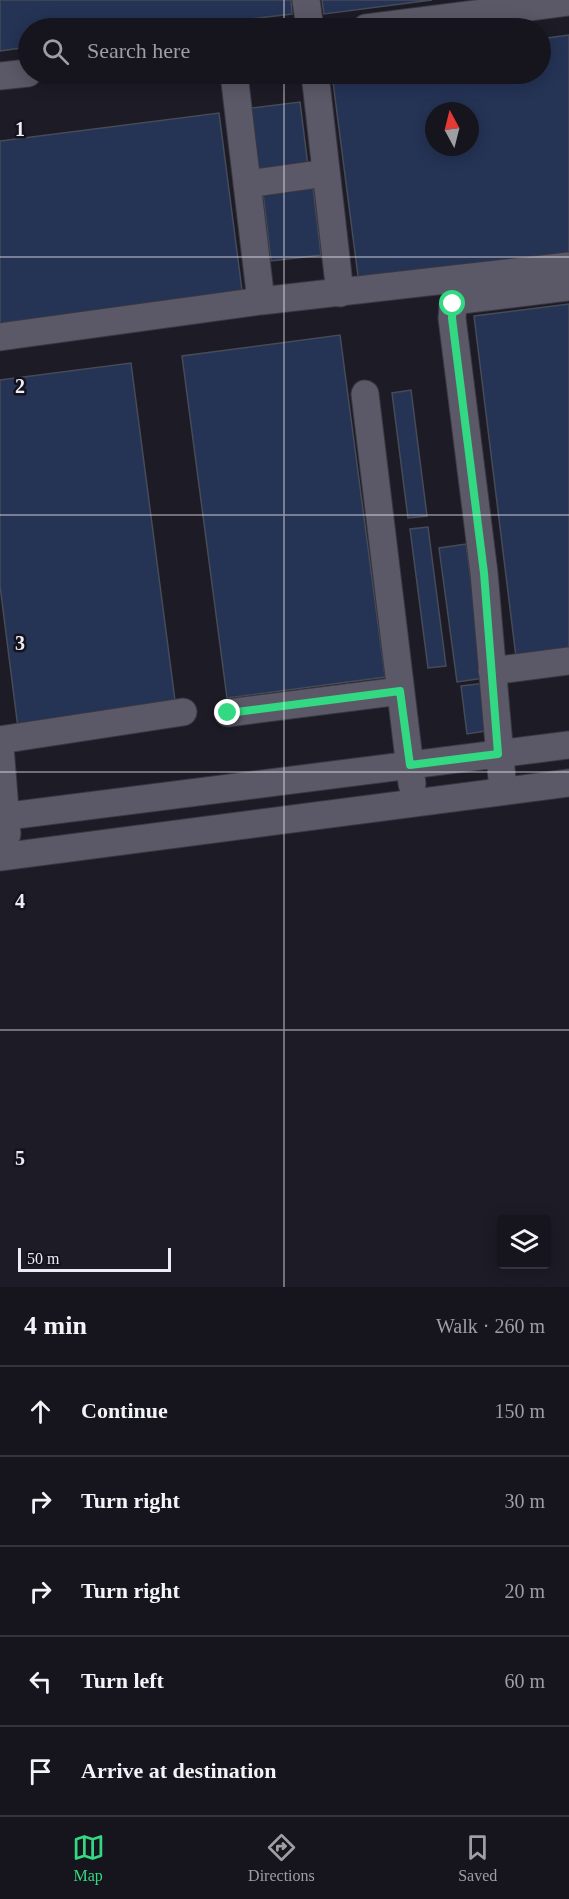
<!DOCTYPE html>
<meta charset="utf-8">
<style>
body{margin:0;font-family:"Times New Roman",serif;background:#232129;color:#f1f3f6}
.controls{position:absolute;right:18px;bottom:18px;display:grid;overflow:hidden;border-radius:6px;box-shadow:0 3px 15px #0003}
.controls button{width:54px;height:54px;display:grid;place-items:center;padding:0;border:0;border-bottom:2px solid #35333b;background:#16141c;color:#f1f3f6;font:30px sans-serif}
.compass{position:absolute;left:425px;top:102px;width:54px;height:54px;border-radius:50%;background:#16141c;box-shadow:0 3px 15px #0003;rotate:353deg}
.scale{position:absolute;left:18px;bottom:15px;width:153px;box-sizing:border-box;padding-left:6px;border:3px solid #edebf3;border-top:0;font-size:16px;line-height:21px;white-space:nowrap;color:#edebf3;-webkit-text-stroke:4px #14121d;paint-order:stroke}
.stop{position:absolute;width:18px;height:18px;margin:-14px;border:4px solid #32d882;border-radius:50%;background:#fff}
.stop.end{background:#32d882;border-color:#fff;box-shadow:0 2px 6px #0008}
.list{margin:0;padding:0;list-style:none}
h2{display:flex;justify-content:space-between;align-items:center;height:78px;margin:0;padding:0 24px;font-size:26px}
h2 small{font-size:20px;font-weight:400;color:#9e9ea3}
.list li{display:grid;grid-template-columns:39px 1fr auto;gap:18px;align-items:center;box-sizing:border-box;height:90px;padding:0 24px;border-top:2px solid #35333b}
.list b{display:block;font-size:22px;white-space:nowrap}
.list em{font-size:20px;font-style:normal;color:#9e9ea3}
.icon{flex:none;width:33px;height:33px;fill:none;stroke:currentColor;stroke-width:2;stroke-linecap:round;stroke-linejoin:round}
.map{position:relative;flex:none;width:569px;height:1287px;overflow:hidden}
.search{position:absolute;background:#16141c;box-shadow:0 3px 15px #0003;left:18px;right:18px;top:18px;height:66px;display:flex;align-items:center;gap:15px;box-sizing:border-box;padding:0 21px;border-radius:33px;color:#9e9ea3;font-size:22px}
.sheet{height:528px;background:#16141c}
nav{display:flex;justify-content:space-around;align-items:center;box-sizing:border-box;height:84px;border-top:2px solid #35333b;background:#16141c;font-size:16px;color:#9e9ea3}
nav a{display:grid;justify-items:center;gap:3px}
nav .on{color:#32d882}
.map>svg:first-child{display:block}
.building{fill:#253355;stroke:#464b58;stroke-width:1.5;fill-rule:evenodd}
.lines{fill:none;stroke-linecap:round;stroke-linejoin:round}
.minor-casing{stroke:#3a3841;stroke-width:29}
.minor{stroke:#5b5967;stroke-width:27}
.route{stroke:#32d882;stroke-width:8}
.grid{fill:none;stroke:#edebf3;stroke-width:1.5;stroke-opacity:0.55}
.grid-label{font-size:20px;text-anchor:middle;font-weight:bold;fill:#edebf3;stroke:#14121d;stroke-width:5;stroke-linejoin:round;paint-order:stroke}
</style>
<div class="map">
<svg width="569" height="1287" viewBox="0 0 569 1287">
<rect width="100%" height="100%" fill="#1d1b26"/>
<path class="building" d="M0 0H291L292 14 176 28H28V47L0 51Z
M322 0H432L324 14Z
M569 35V256L359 284 332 74H540V39ZM434 111H470V147H434Z
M300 102 308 166 259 172 251 108Z
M219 113 243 298 0 329V141Z
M313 187 321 255 271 261 263 193Z
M569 304V650L516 657 474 316Z
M340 335 385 677 227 698 182 356Z
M131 363 176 708 18 728 0 586V380Z
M411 390 427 516 408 518 392 393Z
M428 527 446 666 428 668 410 529Z
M466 544 484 678 457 682 439 548Z
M486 683 492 730 467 734 461 686Z"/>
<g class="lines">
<g class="minor-casing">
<path id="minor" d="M306 0 310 28
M366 28 569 2
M234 74 261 301
M315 74 340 293
M0 76 28 73
M247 184 326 173
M0 337 261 301 569 266
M365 394 412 784
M492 671 569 661
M228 713 400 691
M0 740 183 712
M0 747 7 834
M503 791 484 573 452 318 453 305 461 300 569 287
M0 817 569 745
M0 857 569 783"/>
</g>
<use href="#minor" class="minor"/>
</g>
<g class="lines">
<path class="route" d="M228 713 400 691 410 765 498 754 484 573 452 318 453 304"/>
</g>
<path class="grid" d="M284 0V28M284 74V1287M0 257H569M0 515H569M0 772H569M0 1030H569"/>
<g class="grid-label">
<text x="20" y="136">1</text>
<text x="20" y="393">2</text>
<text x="20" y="650">3</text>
<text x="20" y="908">4</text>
<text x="20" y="1165">5</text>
</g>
</svg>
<div class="controls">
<button><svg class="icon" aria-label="layers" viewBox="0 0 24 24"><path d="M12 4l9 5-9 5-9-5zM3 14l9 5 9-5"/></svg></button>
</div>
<svg class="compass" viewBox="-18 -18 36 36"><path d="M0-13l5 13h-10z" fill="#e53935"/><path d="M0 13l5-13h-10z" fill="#9e9ea3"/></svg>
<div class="scale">50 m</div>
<div class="stop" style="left:453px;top:304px"></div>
<div class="stop end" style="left:228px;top:713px"></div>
<div class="search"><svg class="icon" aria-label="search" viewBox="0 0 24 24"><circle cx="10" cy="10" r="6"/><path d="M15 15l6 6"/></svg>Search here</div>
</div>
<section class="sheet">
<h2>4 min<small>Walk · 260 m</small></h2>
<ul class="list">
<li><svg class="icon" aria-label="ahead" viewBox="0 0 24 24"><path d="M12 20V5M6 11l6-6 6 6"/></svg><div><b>Continue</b></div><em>150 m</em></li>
<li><svg class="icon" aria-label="right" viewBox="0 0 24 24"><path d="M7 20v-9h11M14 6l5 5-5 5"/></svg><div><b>Turn right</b></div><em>30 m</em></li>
<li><svg class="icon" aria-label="right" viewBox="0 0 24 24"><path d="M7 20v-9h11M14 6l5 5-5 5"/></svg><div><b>Turn right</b></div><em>20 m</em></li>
<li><svg class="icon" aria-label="left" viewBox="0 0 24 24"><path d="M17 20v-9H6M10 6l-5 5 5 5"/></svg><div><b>Turn left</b></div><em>60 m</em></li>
<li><svg class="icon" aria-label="arrive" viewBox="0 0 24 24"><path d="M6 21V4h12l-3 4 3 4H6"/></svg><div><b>Arrive at destination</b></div></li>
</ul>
</section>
<nav>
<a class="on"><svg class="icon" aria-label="map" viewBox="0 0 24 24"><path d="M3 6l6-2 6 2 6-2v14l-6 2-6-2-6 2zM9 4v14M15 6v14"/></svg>Map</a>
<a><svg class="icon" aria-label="directions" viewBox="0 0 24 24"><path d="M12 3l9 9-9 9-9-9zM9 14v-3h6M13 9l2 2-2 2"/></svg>Directions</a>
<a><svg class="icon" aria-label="saved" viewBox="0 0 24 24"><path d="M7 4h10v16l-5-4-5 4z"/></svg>Saved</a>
</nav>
